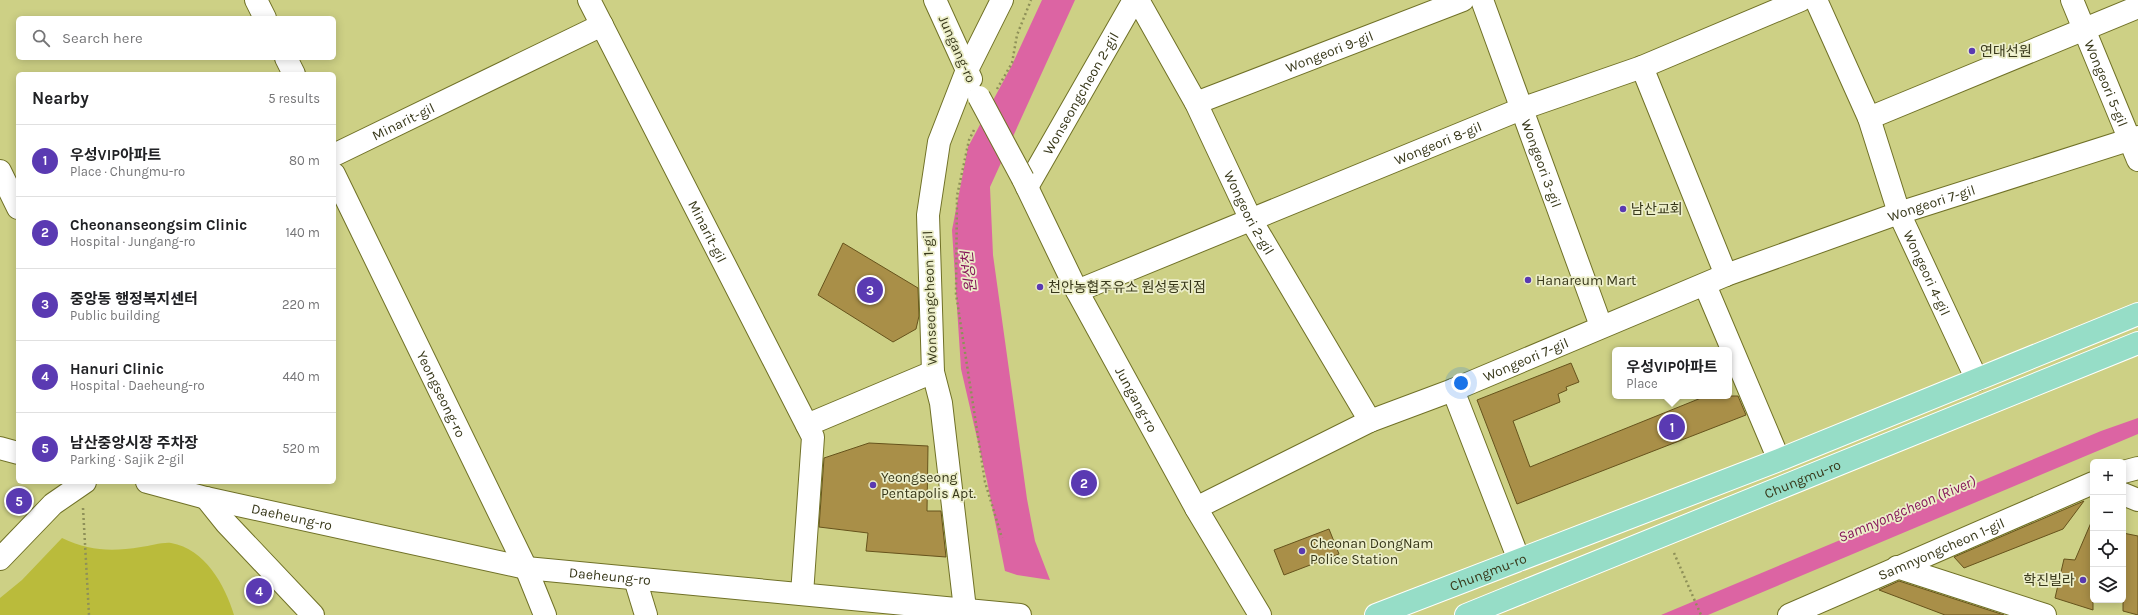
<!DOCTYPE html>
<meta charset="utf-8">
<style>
body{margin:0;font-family:Karla,"Noto Sans KR",sans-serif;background:#f6f6f6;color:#202124}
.controls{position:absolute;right:12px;bottom:12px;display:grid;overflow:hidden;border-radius:6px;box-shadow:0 2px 10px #0003}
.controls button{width:36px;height:36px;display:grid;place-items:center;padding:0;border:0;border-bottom:1px solid #e0e0e0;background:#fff;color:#202124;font:20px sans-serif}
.you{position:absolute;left:1461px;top:383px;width:14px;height:14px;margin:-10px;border:3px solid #fff;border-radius:50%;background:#1a73e8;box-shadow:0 0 0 6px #1a73e833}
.badge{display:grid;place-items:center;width:26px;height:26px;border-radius:50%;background:#5a3ab2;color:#fff;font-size:13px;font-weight:700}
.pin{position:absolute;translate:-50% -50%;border:2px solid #fff;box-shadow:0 1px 4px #0006}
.popup{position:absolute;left:1612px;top:347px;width:120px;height:52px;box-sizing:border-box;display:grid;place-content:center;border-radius:6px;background:#fff;filter:drop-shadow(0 1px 3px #0005);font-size:13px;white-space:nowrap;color:#757577}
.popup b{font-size:15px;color:#202124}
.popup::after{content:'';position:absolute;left:50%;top:100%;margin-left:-8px;border:8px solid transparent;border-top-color:#fff}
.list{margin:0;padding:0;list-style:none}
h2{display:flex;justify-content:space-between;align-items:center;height:52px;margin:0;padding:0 16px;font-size:17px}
h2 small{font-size:13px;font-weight:400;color:#757577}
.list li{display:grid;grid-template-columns:26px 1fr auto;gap:12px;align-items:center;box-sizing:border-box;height:72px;padding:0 16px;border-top:1px solid #e0e0e0}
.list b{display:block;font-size:15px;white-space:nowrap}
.list p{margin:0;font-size:13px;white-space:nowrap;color:#757577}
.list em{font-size:13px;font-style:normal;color:#757577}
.icon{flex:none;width:22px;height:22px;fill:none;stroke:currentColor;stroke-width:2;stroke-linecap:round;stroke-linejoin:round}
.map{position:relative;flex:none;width:2138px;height:615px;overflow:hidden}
.search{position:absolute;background:#fff;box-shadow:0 2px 10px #0003;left:16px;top:16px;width:320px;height:44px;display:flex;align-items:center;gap:10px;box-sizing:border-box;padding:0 14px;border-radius:6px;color:#757577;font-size:15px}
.panel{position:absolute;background:#fff;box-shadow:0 2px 10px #0003;left:16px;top:72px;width:320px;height:412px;border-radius:6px}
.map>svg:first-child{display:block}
.green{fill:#babb3b}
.water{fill:#dc64a3}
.building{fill:#a98f48;stroke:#66531c}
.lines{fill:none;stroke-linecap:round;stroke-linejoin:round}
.minor-casing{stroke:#707127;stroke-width:24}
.major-casing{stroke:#fff;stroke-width:24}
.path{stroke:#8e9058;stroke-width:2.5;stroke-dasharray:2 3;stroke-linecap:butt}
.minor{stroke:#fff;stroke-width:22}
.major{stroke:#96ddc7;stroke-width:22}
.minor-bridge-casing{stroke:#707127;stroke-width:24;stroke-linecap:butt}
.minor-bridge{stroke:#fff;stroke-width:22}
.poi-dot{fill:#5a3ab2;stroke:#eceec9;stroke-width:1.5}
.labels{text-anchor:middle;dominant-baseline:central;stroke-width:3.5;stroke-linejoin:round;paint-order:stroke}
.street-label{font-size:14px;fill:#38381a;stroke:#eceec9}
.poi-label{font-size:14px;fill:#38381a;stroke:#eceec9;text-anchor:start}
.water-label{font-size:15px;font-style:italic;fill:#851759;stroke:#eceec9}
</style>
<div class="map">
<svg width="2138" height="615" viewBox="0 0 2138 615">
<rect width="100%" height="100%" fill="#cdd085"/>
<path class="green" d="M62 538C90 551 111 552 141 547 150 546 163 542 171 543 205 549 225 585 234 615H0V598L22 580Z"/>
<path class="water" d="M1042 0H1075L990 187 993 255 1027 499 1035 541 1050 580 1017 575 1005 571 987 481 961 369 952 230 968 147 1012 65Z
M2138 418V434L1708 615H1661L2101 431Z"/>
<path class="building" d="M843 243 918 288 919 316 916 329 893 342 818 295Z
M1571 363 1579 382 1566 387 1567 390 1558 394 1560 402 1513 421 1530 467 1706 396H1738L1746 415 1517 504 1477 400Z
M869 443 928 446 927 511H941L946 557 866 551 868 533 819 527 824 458Z
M2084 501 2063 529 1964 568 1954 557Z
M2093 518V610L2055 598 2064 559 2075 560Z
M1329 529 1339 554 1284 575 1274 550Z
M2123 533 2138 536V615L2123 611Z
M1899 581 2004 615H1945L1879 590Z"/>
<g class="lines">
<g class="minor-casing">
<g id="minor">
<path d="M256 0 265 18"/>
<path id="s1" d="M589 0 813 437 802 594"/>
<path d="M935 0 971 79"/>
<path id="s2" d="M1138 0 1196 103 1251 220 1370 421"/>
<path id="s3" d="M1482 0 1601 326"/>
<path id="s4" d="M1816 0 1869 118 1899 213 1977 380"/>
<path id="s5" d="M2072 0 2138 160"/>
<path d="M286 58 294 74"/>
<path d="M1642 67 1726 275"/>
<path id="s6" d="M1196 103 1463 0"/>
<path d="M1869 118 2138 7"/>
<path id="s7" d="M334 155 602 25"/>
<path d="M0 171 18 208"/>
<path id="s8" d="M334 174 526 568 545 615"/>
<path id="s9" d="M1023 179 1077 291 1196 508 1260 615"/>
<path id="s10" d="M1027 187 1134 0"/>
<path d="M1705 285 1779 460"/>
<path id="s11" d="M1077 291 1521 109 1642 67 1801 0"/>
<path d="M1453 390 1519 560"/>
<path d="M807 425 933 372"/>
<path d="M0 448 18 453"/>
<path d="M2123 472 2138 468"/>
<path id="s12" d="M147 482 206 498 526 568 1020 615"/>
<path d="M2123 494 2138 500"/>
<path d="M206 498 226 523 313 615"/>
<path id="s13" d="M1196 508 1370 421 1453 390 1726 275 1899 213 2138 137"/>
<path d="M0 559 53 504 85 482"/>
<path d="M1897 567 2045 615"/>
<path d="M635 579 646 615"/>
<path d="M965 609 941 403 933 372 928 215 939 142 967 70 1002 0"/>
<path id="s14" d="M1789 615 2093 483"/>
</g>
</g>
<g class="major-casing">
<g id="major">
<path id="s15" d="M1376 615 1779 460 2138 314"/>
<path id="s16" d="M1466 615 2138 343"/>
</g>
</g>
<path class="path" d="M997 89 1012 63 1017 35 1031 0
M974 130 969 140 957 196 956 294 985 482 1002 538
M83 508 89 615
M1674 553 1701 615"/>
<use href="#minor" class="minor"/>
<use href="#major" class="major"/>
<g class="minor-bridge-casing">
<path id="minor-bridge" d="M979 97 1023 179"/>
</g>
<use href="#minor-bridge" class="minor-bridge"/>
</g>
<g class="poi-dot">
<circle cx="1972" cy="51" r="4"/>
<circle cx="1623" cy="209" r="4"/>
<circle cx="1528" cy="280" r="4"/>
<circle cx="1040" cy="287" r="4"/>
<circle cx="873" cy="485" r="4"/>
<circle cx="1302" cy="551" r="4"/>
<circle cx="2083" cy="580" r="4"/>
</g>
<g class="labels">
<g class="street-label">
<text transform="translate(957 49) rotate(66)">Jungang-ro</text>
<text stroke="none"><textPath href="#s6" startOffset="143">Wongeori 9-gil</textPath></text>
<text stroke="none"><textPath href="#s5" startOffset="90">Wongeori 5-gil</textPath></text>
<text stroke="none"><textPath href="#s10" startOffset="108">Wonseongcheon 2-gil</textPath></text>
<text stroke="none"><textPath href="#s7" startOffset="77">Minarit-gil</textPath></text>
<text stroke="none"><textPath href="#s11" startOffset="390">Wongeori 8-gil</textPath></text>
<text stroke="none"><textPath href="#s3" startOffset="174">Wongeori 3-gil</textPath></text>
<text stroke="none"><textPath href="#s13" startOffset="797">Wongeori 7-gil</textPath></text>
<text stroke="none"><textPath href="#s2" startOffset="240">Wongeori 2-gil</textPath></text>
<text stroke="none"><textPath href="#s1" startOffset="260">Minarit-gil</textPath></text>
<text stroke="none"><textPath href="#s4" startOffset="295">Wongeori 4-gil</textPath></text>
<text transform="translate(930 298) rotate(-92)">Wonseongcheon 1-gil</text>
<text stroke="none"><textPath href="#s13" startOffset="362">Wongeori 7-gil</textPath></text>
<text stroke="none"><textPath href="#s8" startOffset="245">Yeongseong-ro</textPath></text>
<text stroke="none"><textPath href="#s9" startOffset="248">Jungang-ro</textPath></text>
<text stroke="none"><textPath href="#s16" startOffset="363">Chungmu-ro</textPath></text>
<text stroke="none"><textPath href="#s12" startOffset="149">Daeheung-ro</textPath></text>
<text stroke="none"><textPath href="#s14" startOffset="166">Samnyongcheon 1-gil</textPath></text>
<text stroke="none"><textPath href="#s15" startOffset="120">Chungmu-ro</textPath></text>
<text stroke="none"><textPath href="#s12" startOffset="473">Daeheung-ro</textPath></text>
</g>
<g class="poi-label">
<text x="1980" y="51">연대선원</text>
<text x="1631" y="209">남산교회</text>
<text x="1536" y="280">Hanareum Mart</text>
<text x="1048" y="287">천안농협주유소 원성동지점</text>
<text x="881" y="477">Yeongseong<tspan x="881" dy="16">Pentapolis Apt.</tspan></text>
<text x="1310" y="543">Cheonan DongNam<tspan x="1310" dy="16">Police Station</tspan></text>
<text x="2075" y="580" text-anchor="end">학진빌라</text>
</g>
<g class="water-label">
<text transform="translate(969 272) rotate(-96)">원성천</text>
<text transform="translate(1907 509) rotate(-23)">Samnyongcheon (River)</text>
</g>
</g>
</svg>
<div class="controls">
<button>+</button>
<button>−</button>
<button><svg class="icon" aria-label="locate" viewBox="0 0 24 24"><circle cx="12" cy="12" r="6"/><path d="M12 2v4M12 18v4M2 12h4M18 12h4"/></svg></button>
<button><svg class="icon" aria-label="layers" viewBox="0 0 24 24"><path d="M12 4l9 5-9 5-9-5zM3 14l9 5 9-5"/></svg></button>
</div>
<div class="you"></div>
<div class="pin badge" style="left:1672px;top:427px">1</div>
<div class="popup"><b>우성VIP아파트</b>Place</div>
<div class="pin badge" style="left:1084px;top:483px">2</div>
<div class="pin badge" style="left:870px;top:290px">3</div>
<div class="pin badge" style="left:259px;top:591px">4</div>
<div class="pin badge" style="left:19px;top:501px">5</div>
<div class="search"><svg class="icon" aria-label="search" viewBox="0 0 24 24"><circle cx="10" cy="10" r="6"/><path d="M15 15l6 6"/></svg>Search here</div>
<section class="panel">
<h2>Nearby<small>5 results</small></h2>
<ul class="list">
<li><span class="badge">1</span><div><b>우성VIP아파트</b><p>Place · Chungmu-ro</p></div><em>80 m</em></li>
<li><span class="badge">2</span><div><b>Cheonanseongsim Clinic</b><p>Hospital · Jungang-ro</p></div><em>140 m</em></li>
<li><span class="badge">3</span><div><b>중앙동 행정복지센터</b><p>Public building</p></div><em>220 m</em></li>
<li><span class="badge">4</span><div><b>Hanuri Clinic</b><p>Hospital · Daeheung-ro</p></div><em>440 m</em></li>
<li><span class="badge">5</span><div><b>남산중앙시장 주차장</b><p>Parking · Sajik 2-gil</p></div><em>520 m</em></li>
</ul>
</section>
</div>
